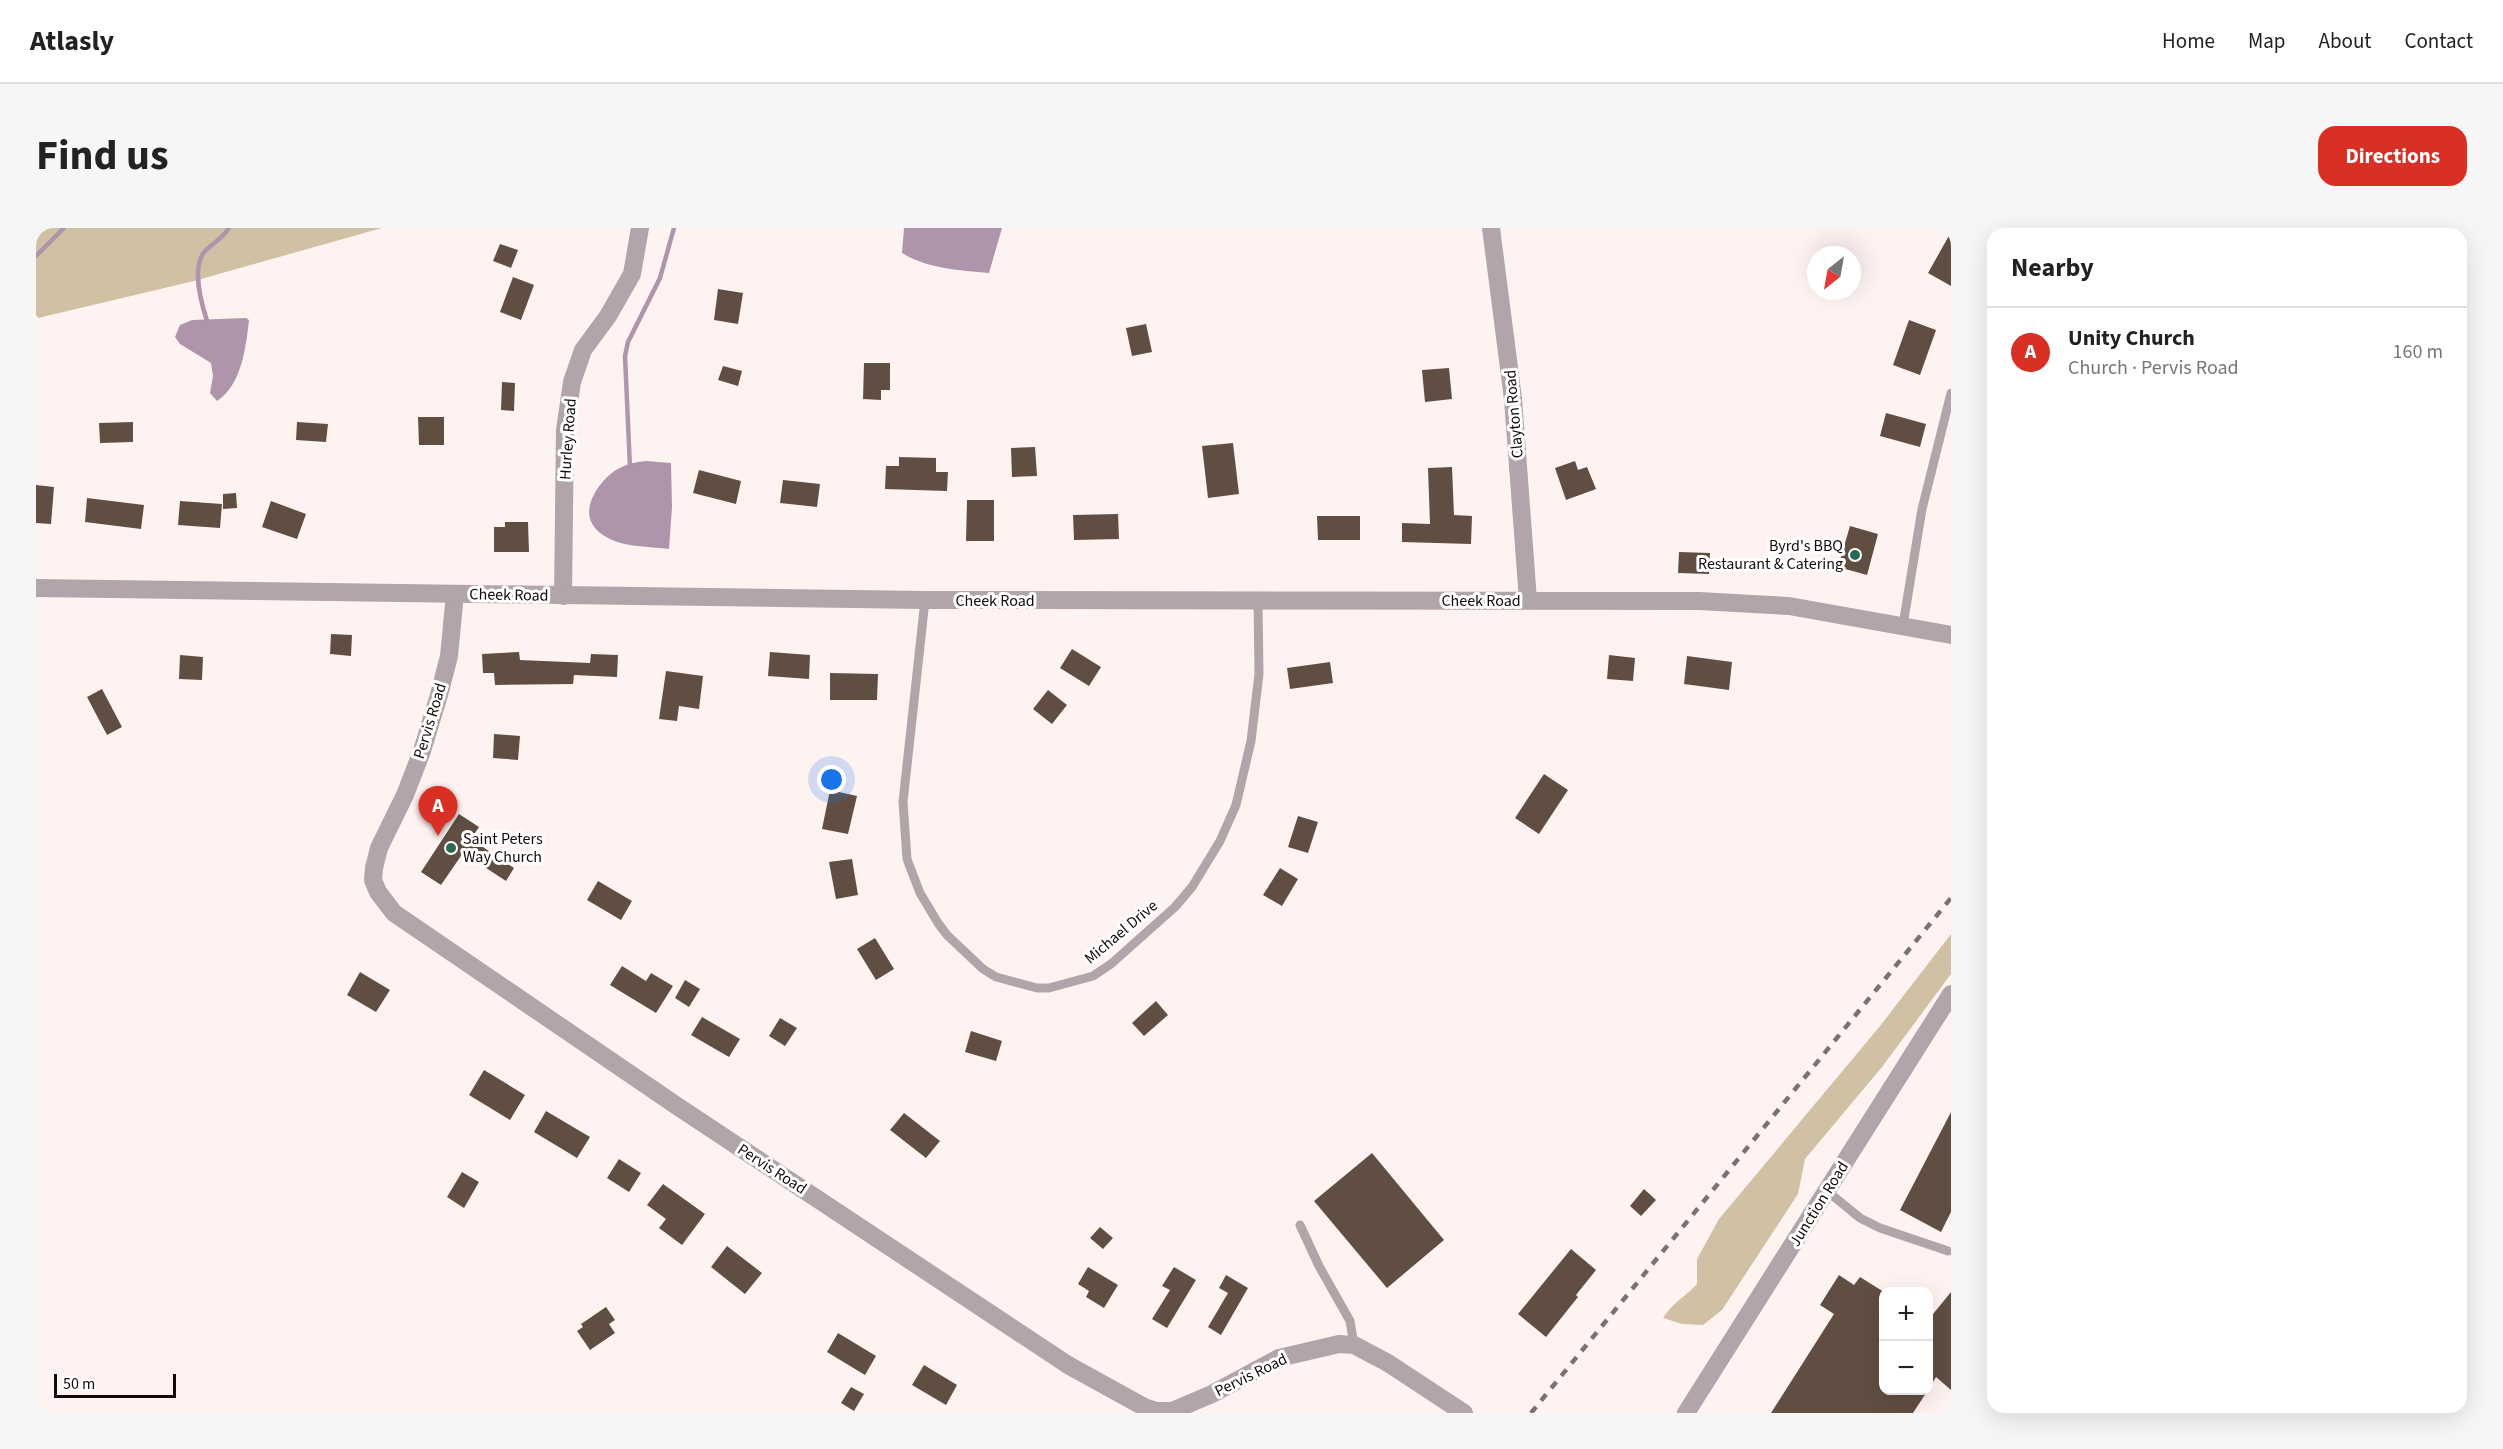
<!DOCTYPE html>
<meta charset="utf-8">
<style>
body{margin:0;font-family:"Source Sans 3",sans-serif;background:#f6f6f6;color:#222}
.controls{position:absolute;right:18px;bottom:18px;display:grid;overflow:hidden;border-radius:12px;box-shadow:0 6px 24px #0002}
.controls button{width:54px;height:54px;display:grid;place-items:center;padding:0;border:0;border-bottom:2px solid #e0e0e0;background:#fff;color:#222;font:30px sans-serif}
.compass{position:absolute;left:1771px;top:18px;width:54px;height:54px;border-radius:50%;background:#fff;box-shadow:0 6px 24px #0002;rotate:211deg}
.scale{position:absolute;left:18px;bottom:15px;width:122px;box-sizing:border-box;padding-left:6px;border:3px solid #130a09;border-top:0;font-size:16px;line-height:21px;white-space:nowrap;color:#130a09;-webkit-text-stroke:4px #fff;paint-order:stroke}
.you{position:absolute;left:796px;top:552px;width:21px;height:21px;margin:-15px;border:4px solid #fff;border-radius:50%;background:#1a73e8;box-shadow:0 0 0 9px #1a73e833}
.badge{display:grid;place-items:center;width:39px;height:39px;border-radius:50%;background:#d93025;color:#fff;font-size:20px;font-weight:700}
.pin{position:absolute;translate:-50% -50px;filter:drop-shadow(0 2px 3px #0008)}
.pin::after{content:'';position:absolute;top:32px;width:21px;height:18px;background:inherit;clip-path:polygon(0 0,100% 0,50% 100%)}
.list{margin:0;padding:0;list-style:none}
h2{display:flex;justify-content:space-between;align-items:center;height:78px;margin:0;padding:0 24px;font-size:26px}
h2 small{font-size:20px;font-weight:400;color:#767676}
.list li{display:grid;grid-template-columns:39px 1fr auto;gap:18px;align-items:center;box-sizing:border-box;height:90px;padding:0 24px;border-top:2px solid #e0e0e0}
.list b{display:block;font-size:22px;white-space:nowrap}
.list p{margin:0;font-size:20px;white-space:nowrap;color:#767676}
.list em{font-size:20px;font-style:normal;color:#767676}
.map{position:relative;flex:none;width:1915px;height:1185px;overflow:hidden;border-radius:18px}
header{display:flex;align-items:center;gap:36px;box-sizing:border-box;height:84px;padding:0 30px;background:#fff;border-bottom:2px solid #e0e0e0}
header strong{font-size:28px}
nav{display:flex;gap:33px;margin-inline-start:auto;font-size:21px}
.intro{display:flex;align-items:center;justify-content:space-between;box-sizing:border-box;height:144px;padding:0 36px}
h1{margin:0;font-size:42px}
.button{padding:15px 27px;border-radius:18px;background:#d93025;color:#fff;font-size:21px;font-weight:700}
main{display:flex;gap:36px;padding:0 36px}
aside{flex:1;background:#fff;border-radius:18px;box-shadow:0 6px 24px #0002}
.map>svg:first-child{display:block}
.forest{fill:#d1c1a4}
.water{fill:#ae95ac}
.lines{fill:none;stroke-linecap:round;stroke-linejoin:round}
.stream{stroke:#ae95ac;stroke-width:4.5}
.building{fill:#614e42}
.service{stroke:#b1a5a9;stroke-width:9}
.minor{stroke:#b1a5a9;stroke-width:18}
.tertiary{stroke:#b1a5a9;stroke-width:18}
.rail{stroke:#7b7170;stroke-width:4.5;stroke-dasharray:8 8;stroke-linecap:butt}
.poi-dot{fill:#2b6853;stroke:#fff;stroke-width:2}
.labels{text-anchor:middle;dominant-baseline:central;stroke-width:6;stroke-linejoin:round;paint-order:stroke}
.street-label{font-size:16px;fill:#130a09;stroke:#fff}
.poi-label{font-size:16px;fill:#130a09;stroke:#fff;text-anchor:end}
</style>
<header>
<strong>Atlasly</strong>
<nav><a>Home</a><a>Map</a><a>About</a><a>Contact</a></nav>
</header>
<div class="intro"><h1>Find us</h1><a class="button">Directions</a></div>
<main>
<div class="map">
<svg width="1915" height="1185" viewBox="0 0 1915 1185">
<rect width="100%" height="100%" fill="#fff3f2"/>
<path class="forest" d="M0 0H346L158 53 2 90 0 87Z
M1915 706V746L1846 839 1769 931 1762 966 1686 1082 1667 1097 1646 1096 1627 1090C1638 1073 1648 1070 1661 1056V1031L1683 991 1844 798Z"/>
<path class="water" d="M868 0H966L953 45C923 42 892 41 866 25Z
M210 90 213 92C210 118 206 157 181 173L174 165 177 148 175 135 144 116 139 109 144 97 156 92Z
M610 233 635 235 636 279 633 321C610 318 576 320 559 300 543 282 563 253 580 242 590 236 599 234 610 233Z"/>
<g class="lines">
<path class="stream" d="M0 28 28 0
M171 93C165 74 155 39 169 23 178 14 185 12 193 0
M594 240 589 128 592 114 624 50 638 0"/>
</g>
<path class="building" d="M1915 4V58L1892 45Z
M464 16 482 22 475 40 457 33Z
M477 49 498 57 485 92 464 84Z
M682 61 707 65 702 96 678 92Z
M1873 92 1900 102 1884 147 1857 137Z
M1110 96 1116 124 1096 128 1090 100Z
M828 135H854V162H845V172L827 171Z
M687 138 706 143 702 158 682 152Z
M1413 140 1416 171 1389 174 1386 142Z
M466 154 479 155 478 183 465 182Z
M1850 185 1890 196 1884 219 1844 208Z
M382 189H408V217H383Z
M97 194V214L64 215 63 195Z
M261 194 292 196 290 214 260 212Z
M1197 215 1203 266 1172 270 1166 218Z
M999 219 1001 248 976 249 975 220Z
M863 229 900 230V244H912L911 263 849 261 850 238H863Z
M1539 233 1542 242 1551 239 1560 261 1530 272 1519 240Z
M1416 239 1418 287 1436 288 1435 316 1366 314V295L1394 296 1392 240Z
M663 242 705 253 700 276 657 265Z
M747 252 784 256 781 279 744 275Z
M0 257 18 259 15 296 0 295Z
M200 265 201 280 187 281V266Z
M51 270 108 277 105 301 49 294Z
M931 272H958V313H930Z
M144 273 186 276 184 300 142 297Z
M235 273 270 286 261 311 226 299Z
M1082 286 1083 311 1038 312 1037 287Z
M1281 288H1324V312H1282Z
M469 294H492L493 324H458V299H469Z
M1814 298 1842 306 1831 347 1802 339Z
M1643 324 1674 325 1673 346 1642 345Z
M295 406 316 407 315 428 294 426Z
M1036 421 1065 439 1053 458 1024 440Z
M483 424 484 432 554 435 555 426 582 427 581 449 538 447 537 456 459 457 458 445H447L446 426Z
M734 424 774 427 773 451 732 448Z
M144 427 167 429 166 452 143 451Z
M1573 427 1599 430 1597 453 1571 451Z
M1651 428 1696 434 1693 462 1648 456Z
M1294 434 1297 455 1254 461 1251 440Z
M630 443 667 448 663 481 643 478 641 493 623 491Z
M794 445 842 446 841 472H794Z
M66 461 86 499 71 507 51 469Z
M1012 462 1031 477 1016 496 997 481Z
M458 506 484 508 482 532 457 530Z
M1508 546 1532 562 1503 606 1479 590Z
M794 562 821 568 812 606 786 601Z
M423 586 443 599 435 611 478 640 470 653 427 625 405 657 385 644Z
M1262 588 1282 594 1272 625 1252 619Z
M816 631 822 667 800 671 793 634Z
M1244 640 1262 651 1246 678 1227 667Z
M562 653 596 673 585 692 551 672Z
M839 710 858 741 840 752 821 721Z
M586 738 610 753 615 745 637 758 620 785 574 757Z
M324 744 354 762 340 784 311 767Z
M649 752 664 761 653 779 639 770Z
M1120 773 1132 787 1108 808 1096 795Z
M666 789 704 811 693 829 655 807Z
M744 790 761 800 749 818 733 808Z
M935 803 966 813 960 833 929 824Z
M448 842 489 867 474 892 433 867Z
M510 883 554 909 541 930 498 904Z
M1915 884V984L1905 1004 1864 982Z
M868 885 904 913 890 930 854 902Z
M1336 925 1408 1012 1351 1060 1278 973Z
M583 931 605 945 593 964 571 950Z
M426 944 443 954 428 980 411 969Z
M627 956 669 986 646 1017 623 1000 630 991 611 977Z
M1608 961 1620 972 1605 988 1594 978Z
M1064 999 1077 1010 1067 1021 1054 1010Z
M691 1018 726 1045 709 1066 675 1039Z
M1535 1021 1560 1042 1540 1067 1542 1069 1510 1109 1482 1086Z
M1052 1039 1082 1057 1068 1080 1050 1069 1053 1063 1042 1056Z
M1138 1039 1160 1052 1131 1100 1116 1091 1134 1062 1126 1058Z
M1190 1047 1212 1060 1185 1107 1172 1099 1192 1065 1183 1060Z
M1803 1047 1818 1057 1824 1049 1848 1064V1162H1892L1877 1185H1735L1798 1086 1784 1077Z
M1915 1064V1162L1900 1149 1893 1161V1091Z
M570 1079 579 1092 573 1096 579 1105 554 1122 541 1103 547 1099 545 1096Z
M802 1105 840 1128 829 1147 791 1124Z
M888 1137 921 1157 910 1177 876 1157Z
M815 1159 828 1166 818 1183 805 1175Z"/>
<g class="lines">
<path class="service" d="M889 372 867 574 871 631 884 665 902 695 911 707 947 741 960 749 1001 760H1013L1057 748 1075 736 1139 679 1156 659 1184 613 1200 577 1215 513 1223 446 1222 374
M1867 397 1886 281 1915 165
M1791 963 1824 990 1844 1000 1912 1023
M1264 997 1283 1038 1314 1093 1318 1117"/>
<path class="minor" d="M419 366 413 428 403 467 386 523 369 567 343 620 338 640 337 652 342 664 358 685 641 878 1032 1137 1108 1179 1121 1183H1136L1176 1166 1243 1130 1303 1116 1318 1117 1352 1135 1428 1185
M527 368 529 202 536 154 547 122 572 88 596 46 604 0
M1650 1185 1915 766"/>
<path class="tertiary" d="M1455 0 1477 171 1492 372
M0 360 889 372 1663 373 1753 378 1915 407"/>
<path class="rail" d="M1495 1185 1915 670"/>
</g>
<g class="poi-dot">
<circle cx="1819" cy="327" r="6"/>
<circle cx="415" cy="620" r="6"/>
</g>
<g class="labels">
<g class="street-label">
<text transform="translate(1478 186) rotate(-95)">Clayton Road</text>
<text transform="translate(532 211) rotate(-86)">Hurley Road</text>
<text transform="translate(473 367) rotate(1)">Cheek Road</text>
<text x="959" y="373">Cheek Road</text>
<text x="1445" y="373">Cheek Road</text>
<text transform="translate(394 493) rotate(-73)">Pervis Road</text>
<text transform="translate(1085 704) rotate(-40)">Michael Drive</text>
<text transform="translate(736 941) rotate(33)">Pervis Road</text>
<text transform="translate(1783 976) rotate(-58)">Junction Road</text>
<text transform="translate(1215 1147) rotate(-26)">Pervis Road</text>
</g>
<g class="poi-label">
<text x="1807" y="318">Byrd's BBQ<tspan x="1807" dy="18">Restaurant &amp; Catering</tspan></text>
<text x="427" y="611" text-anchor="start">Saint Peters<tspan x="427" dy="18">Way Church</tspan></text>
</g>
</g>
</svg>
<div class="controls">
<button>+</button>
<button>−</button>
</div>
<svg class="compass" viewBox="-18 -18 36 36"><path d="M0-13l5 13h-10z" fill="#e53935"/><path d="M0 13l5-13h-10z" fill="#767676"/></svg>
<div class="scale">50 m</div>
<div class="you"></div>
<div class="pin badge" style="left:402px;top:608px">A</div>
</div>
<aside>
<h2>Nearby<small></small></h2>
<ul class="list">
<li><span class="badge">A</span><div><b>Unity Church</b><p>Church · Pervis Road</p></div><em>160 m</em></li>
</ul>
</aside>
</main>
